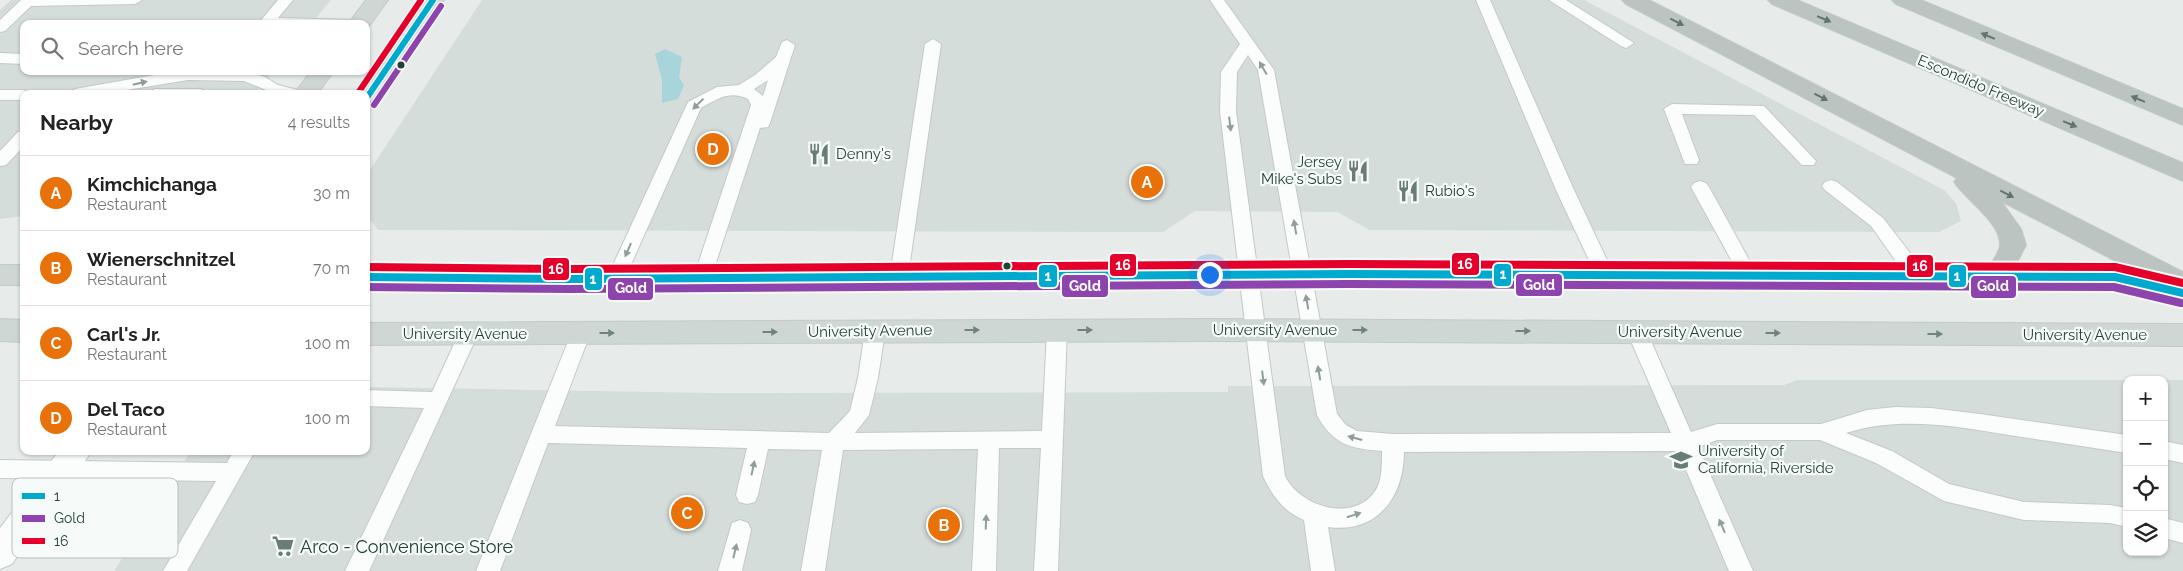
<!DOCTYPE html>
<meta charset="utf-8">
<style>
body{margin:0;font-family:Raleway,sans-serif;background:#f6f6f6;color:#222}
.controls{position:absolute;right:15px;bottom:15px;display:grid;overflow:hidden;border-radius:10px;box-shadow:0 1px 4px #0004}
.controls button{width:45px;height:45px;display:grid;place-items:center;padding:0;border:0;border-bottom:1px solid #e0e0e0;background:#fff;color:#222;font:25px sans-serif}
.you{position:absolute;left:1209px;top:274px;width:18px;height:18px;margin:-12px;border:4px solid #fff;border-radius:50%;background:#1a73e8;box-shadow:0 0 0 8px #1a73e833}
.badge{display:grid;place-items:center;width:32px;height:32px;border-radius:50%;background:#687d76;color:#fff;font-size:16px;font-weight:700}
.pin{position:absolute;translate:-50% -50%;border:2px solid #fff;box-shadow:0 1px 5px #0006}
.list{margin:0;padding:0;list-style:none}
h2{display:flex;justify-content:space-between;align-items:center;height:65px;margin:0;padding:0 20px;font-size:21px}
h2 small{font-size:16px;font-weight:400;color:#767676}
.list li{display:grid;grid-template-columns:32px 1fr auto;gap:15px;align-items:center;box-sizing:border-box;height:75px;padding:0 20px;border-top:1px solid #e0e0e0}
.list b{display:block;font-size:19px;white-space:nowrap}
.list p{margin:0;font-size:16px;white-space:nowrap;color:#767676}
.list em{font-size:16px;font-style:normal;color:#767676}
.icon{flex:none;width:28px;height:28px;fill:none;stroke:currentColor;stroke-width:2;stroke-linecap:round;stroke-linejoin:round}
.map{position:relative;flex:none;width:2183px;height:571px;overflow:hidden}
.search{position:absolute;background:#fff;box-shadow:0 1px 4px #0004;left:20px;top:20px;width:350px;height:55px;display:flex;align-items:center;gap:12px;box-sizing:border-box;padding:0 18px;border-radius:10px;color:#767676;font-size:19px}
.panel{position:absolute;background:#fff;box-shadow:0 1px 4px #0004;left:20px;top:90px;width:350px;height:365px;border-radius:10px}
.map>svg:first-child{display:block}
.built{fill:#d5ddda}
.water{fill:#a8d4db}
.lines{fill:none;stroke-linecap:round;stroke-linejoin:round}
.lane-casing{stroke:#c4c9c7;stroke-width:2}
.secondary-casing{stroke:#c2cac7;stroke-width:2}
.primary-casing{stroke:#c2cbc8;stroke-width:2}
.highway-casing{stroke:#c2cbc8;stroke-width:2}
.lane{fill:#fbfcfc;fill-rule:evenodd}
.secondary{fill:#fbfcfc;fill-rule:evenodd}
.primary{fill:#cfd7d5;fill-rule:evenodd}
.highway{fill:#bbc4c1;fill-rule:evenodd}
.bus-1-far1-casing{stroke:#f6faf8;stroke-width:9}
.bus-1-casing{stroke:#f6faf8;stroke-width:12}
.bus-2-far1-casing{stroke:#f6faf8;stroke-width:9}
.bus-2-casing{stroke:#f6faf8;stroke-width:12}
.bus-3-far1-casing{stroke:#f6faf8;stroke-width:9}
.bus-3-casing{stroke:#f6faf8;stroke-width:12}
.bus-1-far1{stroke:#00a9ce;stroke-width:6}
.bus-1{stroke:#00a9ce;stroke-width:8}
.bus-2-far1{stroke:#8e44ad;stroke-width:6}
.bus-2{stroke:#8e44ad;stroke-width:8}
.bus-3-far1{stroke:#e4002b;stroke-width:6}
.bus-3{stroke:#e4002b;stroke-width:8}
.oneway{fill:#60756f}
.oneway2{fill:#8f9e9a}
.oneway3{fill:#70847f}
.bus-dot{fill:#234138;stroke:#f6faf8;stroke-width:2}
.labels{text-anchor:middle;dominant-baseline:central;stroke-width:4.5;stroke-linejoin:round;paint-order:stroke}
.street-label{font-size:15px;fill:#234138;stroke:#f6faf8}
.poi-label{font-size:15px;fill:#234138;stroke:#f6faf8;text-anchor:start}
.near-poi-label{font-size:18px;fill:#234138;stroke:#f6faf8;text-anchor:start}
.key{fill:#f6faf8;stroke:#b7c2be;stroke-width:1}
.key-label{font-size:14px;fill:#234138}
.line-badge{stroke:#f6faf8;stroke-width:2}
.badge-label{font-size:14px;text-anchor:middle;font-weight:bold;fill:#fff}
</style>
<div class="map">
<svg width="2183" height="571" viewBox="0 0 2183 571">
<rect width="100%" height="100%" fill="#e7ecea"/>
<path class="built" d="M11 0H331L311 24H24V71H273L255 94H24V216L0 219V10Z
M482 0H1584L1944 190 1956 203 1961 221 1939 232 1370 230 1337 212 1195 211 1163 232 378 230 366 214V176Z
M1797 380H2127V552H2164V380H2183V571H114L191 451H366V387L712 393 1228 392V386L1784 385Z"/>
<path class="water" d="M665 49 682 57 679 78 684 85 678 99 662 103V80L655 54Z"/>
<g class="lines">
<g class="lane-casing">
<path id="lane" d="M21 0H142L135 4 31 6 5 31 0 32V20Z
M278 0H293L278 18 354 20 361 24H258Z
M1210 0H1224L1274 70 1337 414 1346 425 1357 431 1393 434 1671 433 1627 332 1630 327 1637 325 1644 327 1647 332 1691 432 1717 424H1821L1867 410 1895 407 1931 408 1980 414 2127 435V453C2088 447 2048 441 2009 435 1954 426 1899 416 1846 433L1892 451 1949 484 2024 502 2110 505 2127 508V527L2110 523 2024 520 1944 501 1876 463 1820 440H1717L1698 447 1753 571H1729L1678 451 1404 452C1404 496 1378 534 1328 527L1335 571H1311L1304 520C1283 511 1273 497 1263 476L1220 111 1221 72 1240 44ZM1248 55 1258 70 1317 415C1332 444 1351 449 1382 451 1382 462 1382 476 1378 486 1359 525 1300 508 1285 476L1236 111 1237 72Z
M1476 0H1490L1574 190 1614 275 1612 280 1605 282 1598 280 1596 275 1556 190Z
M1549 0H1566L1634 43 1626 48 1621 46Z
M933 39 941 44 908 276 906 281 899 283 892 281 890 276 925 44Z
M787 40 795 45 770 123 768 127 760 128 710 281 703 283 696 281 694 276 751 105 748 99C730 90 717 99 701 108L625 278 623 283 616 285 609 283 607 278 688 102 717 87 739 85 755 75 776 57 782 42ZM768 80 763 96 754 89 767 81Z
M0 53 24 54V64L0 63Z
M177 71H244L265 77 278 85 302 91 304 94H276L244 81 188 80 102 94H67L75 89Z
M155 89H201L209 94H147Z
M0 90H24L31 94H24V100H0Z
M1672 104 1764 106 1816 161 1814 165H1802L1754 115 1682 114 1699 160 1697 164H1685L1664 109Z
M24 131V146L6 165 0 166V151L18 132Z
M1831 180 1837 182 1883 218 1924 271 1926 276 1924 281 1917 283 1910 281 1871 226 1825 190 1822 186 1825 182Z
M1700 181 1706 183 1709 187 1758 276 1756 281 1749 283 1742 281 1740 276 1691 187 1694 183Z
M1057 323 1064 325 1067 330 1058 571H1034L1041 448H999L996 571H972L978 449 843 450 825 571H801L822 450 768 449 758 495 755 502 747 504 739 502 736 495 747 448 548 443 500 571H476L573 329 580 327 587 329 590 334 555 426 829 433 850 411 858 378 865 331 868 326 875 324 882 326 885 331 878 378 869 415 855 433 1042 431 1047 330 1050 325Z
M468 327 475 329 478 334 369 571H345L424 408 366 406V390L432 392 461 329Z
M2164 441 2183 445V463L2164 459Z
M233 451H255L187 571H163L216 481 0 478V460L227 463Z
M2164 518 2183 523V543L2164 538Z
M740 520 748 523 751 530 742 571H718L732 523Z"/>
</g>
<g class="secondary-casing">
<path id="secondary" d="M59 451H92L12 564 0 569V528Z"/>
</g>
<g class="primary-casing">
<path id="primary" d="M366 0H388L367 29 366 24H348Z
M422 0H444L374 104 366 106V94H358Z
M311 71H334L317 94H294Z
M1349 264 2115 267 2183 283V303L2115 287 1349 284 570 289 366 287V267L570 269Z
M0 265H24V285H0Z
M0 319 24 320V342L0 341Z
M1207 319 2183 324V346L1207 341 366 345V323Z"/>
</g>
<g class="highway-casing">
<path id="highway" d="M1622 0H1649L2183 272V294L2173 291 2001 201 2021 229 2026 245 2006 284 1996 287 1986 284 1982 277C1988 268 1998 256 2000 246 2002 223 1965 199 1954 182L1957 178 1626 4Z
M1768 0H1797L2183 163V181L1772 4Z
M1892 0H1921L2183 109V125L1896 4Z"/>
</g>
<use href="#lane" class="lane"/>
<use href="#secondary" class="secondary"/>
<use href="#primary" class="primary"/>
<use href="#highway" class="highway"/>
<g class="bus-1-far1-casing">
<path id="bus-1-far1" d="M366 99 433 0"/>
</g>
<g class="bus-1-casing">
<path id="bus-1" d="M366 277 570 279 1349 274 2115 277 2183 293"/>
</g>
<g class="bus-2-far1-casing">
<path id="bus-2-far1" d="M374 105 441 6"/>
</g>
<g class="bus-2-casing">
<path id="bus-2" d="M366 287 570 289 1349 284 2114 287 2181 303"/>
</g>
<g class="bus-3-far1-casing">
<path id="bus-3-far1" d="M358 93 421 0"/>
</g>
<g class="bus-3-casing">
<path id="bus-3" d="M366 267 570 269 1349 264 2115 267 2183 283"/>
</g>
<use href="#bus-1-far1" class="bus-1-far1"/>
<use href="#bus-1" class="bus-1"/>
<use href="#bus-2-far1" class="bus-2-far1"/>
<use href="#bus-2" class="bus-2"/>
<use href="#bus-3-far1" class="bus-3-far1"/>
<use href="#bus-3" class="bus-3"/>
</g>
<defs><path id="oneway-solid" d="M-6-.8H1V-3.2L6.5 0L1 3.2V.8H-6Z" transform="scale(1.25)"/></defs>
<g class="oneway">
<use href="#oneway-solid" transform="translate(1824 19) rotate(23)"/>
<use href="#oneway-solid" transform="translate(1677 22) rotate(27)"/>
<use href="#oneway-solid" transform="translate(1988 36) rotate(-157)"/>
<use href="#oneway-solid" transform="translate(1821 97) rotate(27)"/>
<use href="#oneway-solid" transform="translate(2138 99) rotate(-157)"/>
<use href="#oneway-solid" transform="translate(2070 124) rotate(23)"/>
<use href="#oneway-solid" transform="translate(2007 194) rotate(27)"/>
</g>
<g class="oneway2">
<use href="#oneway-solid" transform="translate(1263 68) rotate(-120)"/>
<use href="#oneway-solid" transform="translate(140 83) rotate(-13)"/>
<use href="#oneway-solid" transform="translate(698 104) rotate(136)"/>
<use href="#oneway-solid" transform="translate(1230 124) rotate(83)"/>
<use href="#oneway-solid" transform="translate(1295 227) rotate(-100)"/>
<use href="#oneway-solid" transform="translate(628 250) rotate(114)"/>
<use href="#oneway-solid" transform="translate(1307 302) rotate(-100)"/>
<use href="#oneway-solid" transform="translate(1319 373) rotate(-100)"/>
<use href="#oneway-solid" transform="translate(1263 378) rotate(83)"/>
<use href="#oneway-solid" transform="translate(1355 438) rotate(-165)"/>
<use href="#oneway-solid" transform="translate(753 468) rotate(-78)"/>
<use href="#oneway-solid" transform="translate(1354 515) rotate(-18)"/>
<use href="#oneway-solid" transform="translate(986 522) rotate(-88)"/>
<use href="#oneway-solid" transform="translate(1722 526) rotate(-113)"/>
<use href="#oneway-solid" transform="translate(735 551) rotate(-77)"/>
</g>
<g class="oneway3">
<use href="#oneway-solid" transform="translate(972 330)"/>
<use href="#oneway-solid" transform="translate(1085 330)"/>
<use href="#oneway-solid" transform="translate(1360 330)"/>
<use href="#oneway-solid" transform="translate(1523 331)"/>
<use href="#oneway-solid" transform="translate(770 332)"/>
<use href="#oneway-solid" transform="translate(607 333)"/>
<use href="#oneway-solid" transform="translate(1773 333)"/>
<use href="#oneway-solid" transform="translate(1935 334)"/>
</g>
<defs>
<g id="restaurant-bare" transform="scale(1.725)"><path d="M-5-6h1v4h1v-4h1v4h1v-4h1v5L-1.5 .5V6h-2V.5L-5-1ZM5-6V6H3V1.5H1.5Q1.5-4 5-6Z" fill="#687d76" stroke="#f6faf8" stroke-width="2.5" paint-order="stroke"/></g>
<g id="university-bare" transform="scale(1.725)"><path d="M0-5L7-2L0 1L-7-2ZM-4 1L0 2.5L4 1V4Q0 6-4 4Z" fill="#687d76" stroke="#f6faf8" stroke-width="2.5" paint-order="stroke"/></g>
<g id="supermarket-bare" transform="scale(1.725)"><path d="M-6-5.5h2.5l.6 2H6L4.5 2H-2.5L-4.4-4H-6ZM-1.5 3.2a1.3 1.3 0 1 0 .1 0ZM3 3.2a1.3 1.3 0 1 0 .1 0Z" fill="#687d76" stroke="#f6faf8" stroke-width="2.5" paint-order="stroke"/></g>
</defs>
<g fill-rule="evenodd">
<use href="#restaurant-bare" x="819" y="154"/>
<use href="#restaurant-bare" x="1358" y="171"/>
<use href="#restaurant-bare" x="1408" y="191"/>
<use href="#university-bare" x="1681" y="460"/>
<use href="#supermarket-bare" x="283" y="546"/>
</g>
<g class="bus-dot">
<circle cx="401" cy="65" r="4.5"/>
<circle cx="1007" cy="266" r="4.5"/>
</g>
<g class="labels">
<g class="street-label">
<text transform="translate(1981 86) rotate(23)">Escondido Freeway</text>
<text x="1275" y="330">University Avenue</text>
<text transform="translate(870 331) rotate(-1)">University Avenue</text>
<text x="1680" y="332">University Avenue</text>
<text x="465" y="334">University Avenue</text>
<text x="2085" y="335">University Avenue</text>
</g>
<g class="poi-label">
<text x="836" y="154">Denny's</text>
<text x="1342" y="162" text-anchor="end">Jersey<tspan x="1342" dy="17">Mike's Subs</tspan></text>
<text x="1425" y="191">Rubio's</text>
<text x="1698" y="451">University of<tspan x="1698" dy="17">California, Riverside</tspan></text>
</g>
<g class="near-poi-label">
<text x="300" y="546">Arco - Convenience Store</text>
</g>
</g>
<rect x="12" y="478" width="166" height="80" rx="8" class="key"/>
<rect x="22" y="493" width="23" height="6" fill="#00a9ce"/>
<rect x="22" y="515" width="23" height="7" fill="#8e44ad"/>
<rect x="22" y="538" width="23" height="6" fill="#e4002b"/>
<g class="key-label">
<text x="54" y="501">1</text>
<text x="54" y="523">Gold</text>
<text x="54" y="546">16</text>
</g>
<g class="line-badge">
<rect x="1451" y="252" width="29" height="24" rx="5" fill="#e4002b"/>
<rect x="1109" y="253" width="28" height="24" rx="5" fill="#e4002b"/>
<rect x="1906" y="254" width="28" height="24" rx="5" fill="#e4002b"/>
<rect x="542" y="257" width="28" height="24" rx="5" fill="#e4002b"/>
<rect x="1493" y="263" width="19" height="24" rx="5" fill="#00a9ce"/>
<rect x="1038" y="264" width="20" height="24" rx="5" fill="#00a9ce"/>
<rect x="1948" y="264" width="19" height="24" rx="5" fill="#00a9ce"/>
<rect x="584" y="267" width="19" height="24" rx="5" fill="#00a9ce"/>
<rect x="1515" y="273" width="48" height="24" rx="5" fill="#8e44ad"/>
<rect x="1061" y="274" width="48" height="24" rx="5" fill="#8e44ad"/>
<rect x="1970" y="275" width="47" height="24" rx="5" fill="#8e44ad"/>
<rect x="607" y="277" width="47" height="24" rx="5" fill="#8e44ad"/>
</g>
<g class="badge-label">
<text x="1465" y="269">16</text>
<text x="1123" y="270">16</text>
<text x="1920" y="271">16</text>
<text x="556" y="274">16</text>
<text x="1503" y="279">1</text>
<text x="1048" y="281">1</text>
<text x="1957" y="281">1</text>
<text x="593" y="284">1</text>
<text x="1539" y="290">Gold</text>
<text x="1085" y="291">Gold</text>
<text x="1993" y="291">Gold</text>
<text x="631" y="293">Gold</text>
</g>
</svg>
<div class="controls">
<button>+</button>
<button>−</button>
<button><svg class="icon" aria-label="locate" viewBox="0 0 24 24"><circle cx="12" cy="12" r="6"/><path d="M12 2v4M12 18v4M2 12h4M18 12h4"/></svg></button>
<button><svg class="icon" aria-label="layers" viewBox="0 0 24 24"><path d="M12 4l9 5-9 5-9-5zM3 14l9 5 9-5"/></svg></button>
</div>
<div class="you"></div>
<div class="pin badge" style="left:1147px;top:182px;background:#e8710a">A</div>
<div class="pin badge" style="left:944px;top:525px;background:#e8710a">B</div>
<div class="pin badge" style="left:687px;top:513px;background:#e8710a">C</div>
<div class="pin badge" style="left:713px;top:149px;background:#e8710a">D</div>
<div class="search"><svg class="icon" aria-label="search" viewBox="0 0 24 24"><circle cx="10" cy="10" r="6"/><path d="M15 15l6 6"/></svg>Search here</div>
<section class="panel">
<h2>Nearby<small>4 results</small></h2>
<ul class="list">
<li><span class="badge" style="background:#e8710a">A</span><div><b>Kimchichanga</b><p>Restaurant</p></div><em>30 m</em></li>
<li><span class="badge" style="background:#e8710a">B</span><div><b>Wienerschnitzel</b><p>Restaurant</p></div><em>70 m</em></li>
<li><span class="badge" style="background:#e8710a">C</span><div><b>Carl's Jr.</b><p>Restaurant</p></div><em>100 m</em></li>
<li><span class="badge" style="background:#e8710a">D</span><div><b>Del Taco</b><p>Restaurant</p></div><em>100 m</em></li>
</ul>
</section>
</div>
